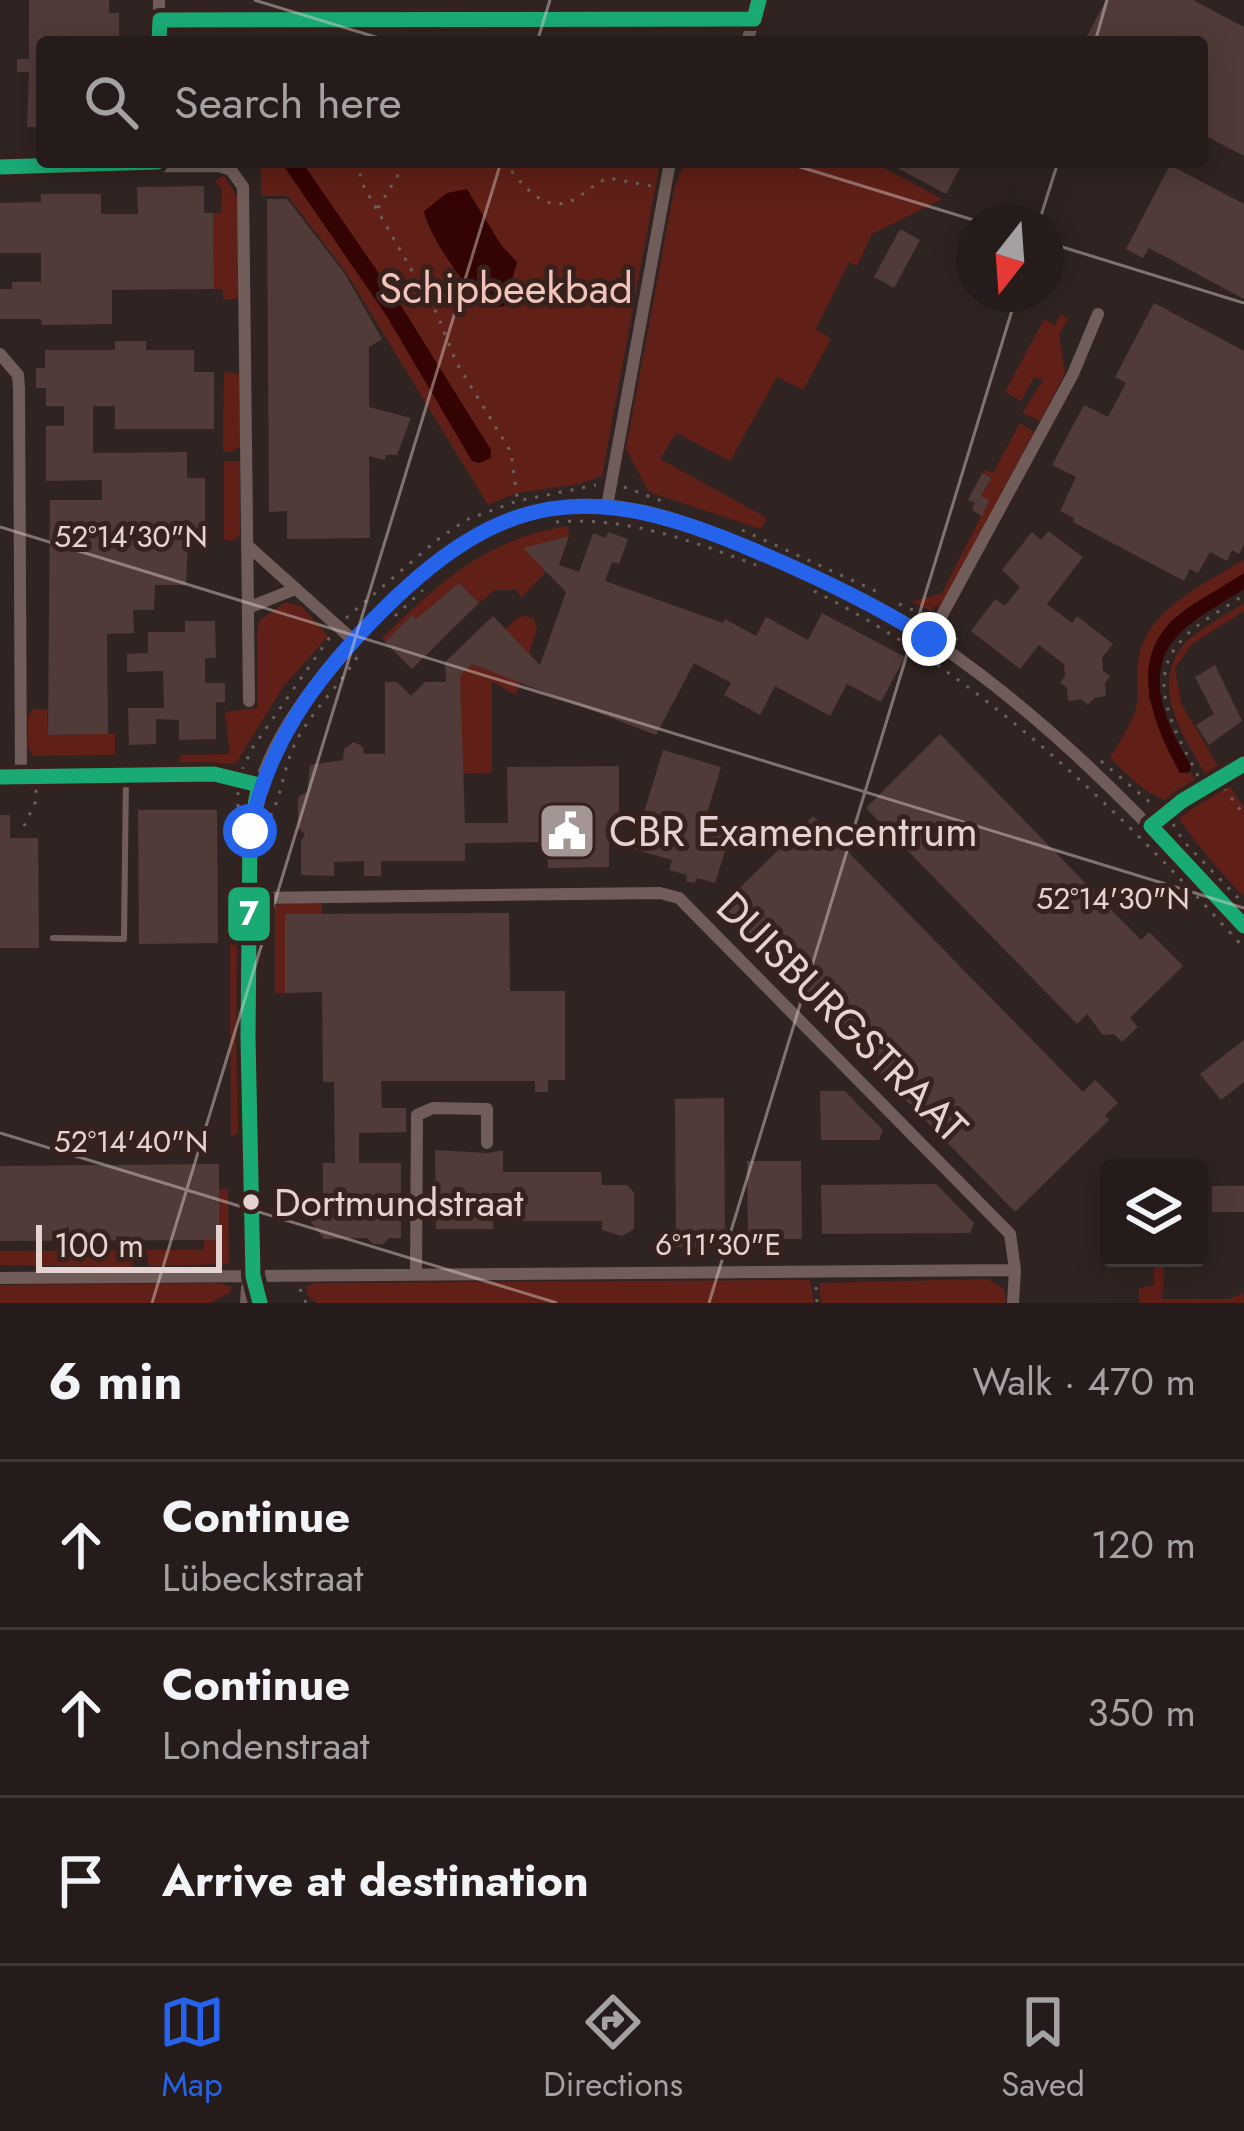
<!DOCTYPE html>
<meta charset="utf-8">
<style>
body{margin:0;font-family:Jost,sans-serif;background:#302827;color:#f1f3f6}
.controls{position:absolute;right:36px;bottom:36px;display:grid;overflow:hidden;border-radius:12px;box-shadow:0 6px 30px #0003}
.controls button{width:108px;height:108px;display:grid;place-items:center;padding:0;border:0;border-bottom:3px solid #413939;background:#241b1a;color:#f1f3f6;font:60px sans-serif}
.compass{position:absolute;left:956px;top:204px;width:108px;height:108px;border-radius:50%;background:#241b1a;box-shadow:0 6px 30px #0003;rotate:197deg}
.scale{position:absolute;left:36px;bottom:30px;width:186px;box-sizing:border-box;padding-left:12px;border:6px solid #e3d4d1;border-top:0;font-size:33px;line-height:42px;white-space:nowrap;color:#e3d4d1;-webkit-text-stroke:9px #36211c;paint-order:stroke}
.stop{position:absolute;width:36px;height:36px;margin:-27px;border:9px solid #2563eb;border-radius:50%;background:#fff}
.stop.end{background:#2563eb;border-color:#fff;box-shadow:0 3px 12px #0008}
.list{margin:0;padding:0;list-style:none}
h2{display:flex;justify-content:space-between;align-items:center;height:156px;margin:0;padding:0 48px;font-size:51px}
h2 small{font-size:39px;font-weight:400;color:#a3a1a2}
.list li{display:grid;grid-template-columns:78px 1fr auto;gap:36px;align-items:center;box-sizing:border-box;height:168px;padding:0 48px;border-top:3px solid #413939}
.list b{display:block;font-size:45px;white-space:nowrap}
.list p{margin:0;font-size:39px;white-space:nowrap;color:#a3a1a2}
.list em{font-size:39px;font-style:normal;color:#a3a1a2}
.icon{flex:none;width:66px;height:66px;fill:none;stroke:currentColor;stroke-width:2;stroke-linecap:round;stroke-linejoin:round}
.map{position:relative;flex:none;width:1244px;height:1303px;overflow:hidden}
.search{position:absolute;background:#241b1a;box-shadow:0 6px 30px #0003;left:36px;right:36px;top:36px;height:132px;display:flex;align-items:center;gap:30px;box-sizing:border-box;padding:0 42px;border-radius:12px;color:#a3a1a2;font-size:45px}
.sheet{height:660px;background:#241b1a}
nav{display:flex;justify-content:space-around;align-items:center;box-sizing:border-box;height:168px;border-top:3px solid #413939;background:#241b1a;font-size:33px;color:#a3a1a2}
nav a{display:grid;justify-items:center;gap:6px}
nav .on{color:#2563eb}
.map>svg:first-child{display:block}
.green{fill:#602017}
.water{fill:#340303}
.building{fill:#503b38}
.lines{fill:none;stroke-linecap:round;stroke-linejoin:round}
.path{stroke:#6d605d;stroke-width:3;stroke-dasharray:3 9;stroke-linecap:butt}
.service{stroke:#705d59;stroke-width:6}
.minor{stroke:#705d59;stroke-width:12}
.bus-1-casing{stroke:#36211c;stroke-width:24}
.bus-1{stroke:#1aab75;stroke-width:15}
.route{stroke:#2563eb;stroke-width:15}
.ticks{fill:none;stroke:#e3d4d1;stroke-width:3;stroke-opacity:0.45}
.bus-dot{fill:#e3d4d1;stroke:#36211c;stroke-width:4.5}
.labels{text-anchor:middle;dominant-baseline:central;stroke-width:10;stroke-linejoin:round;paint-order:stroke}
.bus-label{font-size:39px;fill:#e3d4d1;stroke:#36211c;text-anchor:start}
.park-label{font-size:42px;fill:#f2c3ba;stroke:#36211c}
.poi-label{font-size:42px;fill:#e3d4d1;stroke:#36211c;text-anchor:start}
.street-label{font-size:42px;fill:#e3d4d1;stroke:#36211c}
.ticks-label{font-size:30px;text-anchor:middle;fill:#e3d4d1;stroke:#36211c;stroke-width:10;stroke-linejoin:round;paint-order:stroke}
.line-badge{stroke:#36211c;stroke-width:4.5}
.badge-label{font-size:33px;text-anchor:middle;font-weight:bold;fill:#fff}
</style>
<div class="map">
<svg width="1244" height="1303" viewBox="0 0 1244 1303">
<rect width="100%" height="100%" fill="#302422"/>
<path class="green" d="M261 162H660L602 476 579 484 516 493 488 505 347 274 288 196H261Z
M685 162H873L942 199 872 234 857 266 849 262 816 329 831 339 803 390 777 377 730 461 676 433 660 459 767 518 761 529 649 492 626 449 675 185Z
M224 175 238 198 239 295 235 299 223 300V289H214L213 213H221L222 189 215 181Z
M1061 314 1068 319 1059 335 1065 374 1040 421 1022 413 1043 380 1034 377 1021 401 1005 392 1044 319 1055 325Z
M224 372 239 374 240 446 232 452H223Z
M1020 423 1034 432 940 608 935 606 932 611 911 602 942 593 989 501 981 496 991 478 983 473 985 470 993 473Z
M224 461H240V535L232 541 224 540Z
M568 526 569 536 524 548 546 572 521 598 517 590H495L479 603 459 583 416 619 412 615 385 642 382 638C442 581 483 540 568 526Z
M1244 560V573L1172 620 1148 697 1186 774 1190 772 1197 781 1166 801C1143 792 1128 775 1110 758 1118 743 1132 725 1136 708 1141 688 1133 667 1143 643 1158 605 1210 580 1244 560Z
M286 602 301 606 328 636 283 687 236 763 181 767 180 755 230 754 225 712 258 708 257 632 260 620Z
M1244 603V611L1192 644 1175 668 1181 703 1219 768 1207 777C1186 739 1149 689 1182 647 1197 629 1225 616 1244 603Z
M525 616 533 618 537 628 518 689 515 695 492 681V773L461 774 460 676 472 664 517 680 505 630 517 618Z
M34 709H47L48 734H115V755L33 756 28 746V716Z
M1219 785 1222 789 1229 785 1244 807V897C1220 871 1197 846 1179 818L1189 811 1185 805Z
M322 901V914L285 915V993H275V905Z
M230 943 242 944 243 1129 231 1137Z
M219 1189H228L229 1264 149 1266 146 1250H203L204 1240H219Z
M134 1250 132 1267 0 1265V1251Z
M1154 1258H1165L1162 1299H1229L1243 1293 1244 1303H1139V1288L1154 1285Z
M987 1279 1004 1289 1006 1303H821L819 1283Z
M810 1280 814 1303H317L308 1296 306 1287 314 1283Z
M218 1283 232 1287 230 1293 209 1303H0V1285Z"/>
<path class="water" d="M281 162H302L400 304 491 450V458L479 463 472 461 386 315Z
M467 189 501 245 517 262 505 306C497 307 494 309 486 305 469 294 427 233 424 211L447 193Z
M1244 573V589C1222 604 1190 619 1174 640 1143 678 1169 731 1191 765L1190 772 1180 773C1155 727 1126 663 1174 619 1194 601 1222 588 1244 573Z"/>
<path class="building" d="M29 0H109V13H119V42H42V127H27L29 72H17V59H29Z
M1106 0H1193L1244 27V156L1202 134V42H1084Z
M886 162H963L946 194Z
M1170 165 1244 204V299L1149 248 1143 258 1126 249Z
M204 186V213H213L214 289 112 290V324L42 325 41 319H0V289H12V282H41V253H0V203L41 202V194H101V214H138L137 187Z
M267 199H287L345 274 382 339 369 347V407L411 418 397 455H386L385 460 369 456 370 538 287 539V511L269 512Z
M900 229 920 240 894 288 874 277Z
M1154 303 1244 351V545L1239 554 1232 550 1227 561 1210 552 1198 573 1190 569 1184 581 1073 522 1074 518 1060 511 1076 477 1052 465 1084 405 1108 417 1126 383 1115 377Z
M115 341H146V350H194V372H214V429H115V406H93V453L187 452V478H205V540H188L186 585H155L154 610H133L134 633 107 634 108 734 48 735 50 500H102V480L46 481V426H64V406H46V388H36V368H45V350H115Z
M982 473 991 478 981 496 989 500 982 516 972 510 975 503 968 500Z
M1048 531 1083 557 1047 604 1072 623 1077 616 1113 644 1102 658 1103 671 1110 676 1105 683 1106 696 1094 698 1088 705 1081 699 1068 701 1067 688 1060 683 1065 676 1064 664 1039 645 1020 669 971 631 995 599 1005 606 1020 587 1002 570 1032 532 1041 540Z
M608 532 628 539 619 564 612 562 605 581 723 623 725 619 756 636 766 617 808 640 822 613 905 657 881 702 847 684 830 716 775 686 760 715 724 695 731 683 694 663 656 735 472 664 460 676 465 823H508L507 767 619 766V841L609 842V867L548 868 547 842 465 843V861H381V876H364V861L334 862V876L301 875V841L305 834 298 828V797L307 792 310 765 343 760 344 749 354 742 363 747 364 754H385V682H397L411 696 425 682H446L445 662 493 616 540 665 566 592 523 548 569 536 559 565 579 572 593 533 606 538Z
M459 583 479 603 412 669 385 642 412 615 416 619Z
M185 621H215L216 658H205V683H225V702H216V739L179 740V720L156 719V744L129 745 128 708H164L163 671 127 672V654L148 653V632H185Z
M1215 665 1242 721 1209 745 1196 725 1214 714 1195 677Z
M940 734 1141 940 1149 932 1183 966 1130 1018 1138 1027 1122 1042 1114 1034 1103 1035 1087 1014 1077 1024 866 808Z
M663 750 721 767 705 820 732 829 715 883 697 878 695 883 686 881 687 875 669 870 672 860 633 849Z
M138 810H217L218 943 139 944Z
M0 815H10V838H38L39 948H0Z
M813 816 1083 1092 1095 1080 1118 1103 1105 1115 1109 1120 1015 1212 719 908Z
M509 913 510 991H565V1080H548V1092H535V1081H381L382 1108H406V1132L359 1133V1163H401V1238H389L383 1244H373L367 1238 324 1239 307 1217 323 1200V1163H335L334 1082H323L322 992 285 993V914Z
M1244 1040V1082L1221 1100 1200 1074Z
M820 1091H845L883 1130 879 1140H821Z
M724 1098 725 1247H676L675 1099Z
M435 1150 488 1153 503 1150V1172H601L602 1185H627L634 1193V1229L622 1236 602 1230V1221H514V1193H492L493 1229H436Z
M747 1161H801L802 1239H748Z
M219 1164V1240L0 1241V1166Z
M936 1184 974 1223 970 1233 822 1234 821 1185Z
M1212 1186H1244V1212H1212Z"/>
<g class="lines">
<path class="path" d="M356 162 364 187 438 316 456 362 511 452 517 497
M504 162C522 184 544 216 575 199 587 192 595 183 608 178L651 186
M240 164 253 162
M378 208 406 162
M624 487 665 502
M556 522C626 516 692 541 756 565
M742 530 880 593
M814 591C982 676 1119 809 1244 948
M899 604 929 617
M395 616 423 590
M346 618 437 540 466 520 517 501 596 485
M947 629 960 643
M1101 761 1153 805
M242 770 253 747 332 634
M1198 776C1178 736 1143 682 1181 641 1197 622 1224 609 1244 595
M1224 788 1244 815
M238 792V818
M1173 824 1184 842 1244 904
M24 826 36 801V789
M264 826C283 801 282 766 298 738 315 707 341 684 359 654
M816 1287 817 1303
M300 1289 306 1303"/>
<path class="service" d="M53 938 124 939 126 776"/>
<path class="minor" d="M160 20 754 19
M159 42V0
M747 42 759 0
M0 167 220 166 231 170 243 187 249 701
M0 354 18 375 19 389 21 776
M607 506 670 162
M247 545 353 640
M248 608 295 589
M929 639 1073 374 1098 314
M0 777 214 774 259 785
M1151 826 1182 801 1244 764
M249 898 660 893 679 898 1010 1234 1015 1270 1013 1303
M416 1275 417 1115 433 1108 487 1109V1143
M0 1278 1015 1270
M246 1303 247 1288 253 1276
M260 1303 253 1276C251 1164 248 1052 249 940 249 890 244 835 259 787 279 720 334 659 382 610 434 556 492 515 568 506 631 499 695 524 752 549 802 571 852 591 899 619 1031 699 1140 814 1244 926"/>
<g class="bus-1-casing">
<path id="bus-1" d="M159 42 160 20 754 19 759 0
M0 167 157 162
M1244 764 1182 801 1151 826 1244 926
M0 777 214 774 259 785 250 831 248 1038 253 1276 260 1303"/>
</g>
<use href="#bus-1" class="bus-1"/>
</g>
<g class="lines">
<path class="route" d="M250 831C267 746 312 683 372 621 502 487 589 479 758 552 817 577 874 604 929 639"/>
</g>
<path class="ticks" d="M254 0 392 42M537 42 550 0M1095 42 1107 0M784 162 980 222M1039 222 1058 162M1046 242 1244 303M0 527 1244 908M0 1133 557 1303M152 1303 501 162M709 1303 1017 294"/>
<defs>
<g id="civic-square" transform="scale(3)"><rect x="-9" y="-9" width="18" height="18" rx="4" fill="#a49694" stroke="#36211c"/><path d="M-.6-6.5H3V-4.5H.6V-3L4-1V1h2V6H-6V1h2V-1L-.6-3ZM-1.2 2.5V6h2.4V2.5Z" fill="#fff"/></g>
</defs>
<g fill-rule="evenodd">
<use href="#civic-square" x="567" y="831"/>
</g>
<circle class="bus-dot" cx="251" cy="1202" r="10"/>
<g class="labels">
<g class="bus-label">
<text x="274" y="1202">Dortmundstraat</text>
</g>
<g class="park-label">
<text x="506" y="288">Schipbeekbad</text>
</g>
<g class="poi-label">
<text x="609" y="831">CBR Examencentrum</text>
</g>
<g class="street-label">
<text transform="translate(842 1017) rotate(45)">DUISBURGSTRAAT</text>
</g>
</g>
<g class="ticks-label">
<text x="131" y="547">52°14'30"N</text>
<text x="1113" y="909">52°14'30"N</text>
<text x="131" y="1152">52°14'40"N</text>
<text x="718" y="1255">6°11'30"E</text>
</g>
<rect class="line-badge" x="226" y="885" width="46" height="58" rx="12" fill="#1aab75"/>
<g class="badge-label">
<text x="249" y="925">7</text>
</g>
</svg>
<div class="controls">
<button><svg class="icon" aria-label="layers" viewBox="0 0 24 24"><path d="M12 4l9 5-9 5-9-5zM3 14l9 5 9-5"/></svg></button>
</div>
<svg class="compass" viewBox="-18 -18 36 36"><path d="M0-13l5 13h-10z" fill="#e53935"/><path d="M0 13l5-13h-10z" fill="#a3a1a2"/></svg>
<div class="scale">100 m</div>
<div class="stop" style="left:250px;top:831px"></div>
<div class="stop end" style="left:929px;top:639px"></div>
<div class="search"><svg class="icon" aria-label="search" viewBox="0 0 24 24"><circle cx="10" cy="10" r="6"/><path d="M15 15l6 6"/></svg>Search here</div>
</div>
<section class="sheet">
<h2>6 min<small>Walk · 470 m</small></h2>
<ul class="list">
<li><svg class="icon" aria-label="ahead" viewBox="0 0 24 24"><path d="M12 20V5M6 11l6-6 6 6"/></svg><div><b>Continue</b><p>Lübeckstraat</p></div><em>120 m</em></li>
<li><svg class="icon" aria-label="ahead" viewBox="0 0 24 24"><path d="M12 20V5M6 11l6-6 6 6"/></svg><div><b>Continue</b><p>Londenstraat</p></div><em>350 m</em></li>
<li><svg class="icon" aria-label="arrive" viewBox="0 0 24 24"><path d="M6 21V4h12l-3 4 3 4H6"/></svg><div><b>Arrive at destination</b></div></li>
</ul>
</section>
<nav>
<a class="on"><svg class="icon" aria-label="map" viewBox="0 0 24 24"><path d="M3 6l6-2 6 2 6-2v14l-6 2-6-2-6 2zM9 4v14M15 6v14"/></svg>Map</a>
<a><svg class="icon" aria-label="directions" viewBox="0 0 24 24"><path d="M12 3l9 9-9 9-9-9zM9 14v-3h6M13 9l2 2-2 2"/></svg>Directions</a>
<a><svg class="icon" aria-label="saved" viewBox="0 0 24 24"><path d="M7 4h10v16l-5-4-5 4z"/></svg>Saved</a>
</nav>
